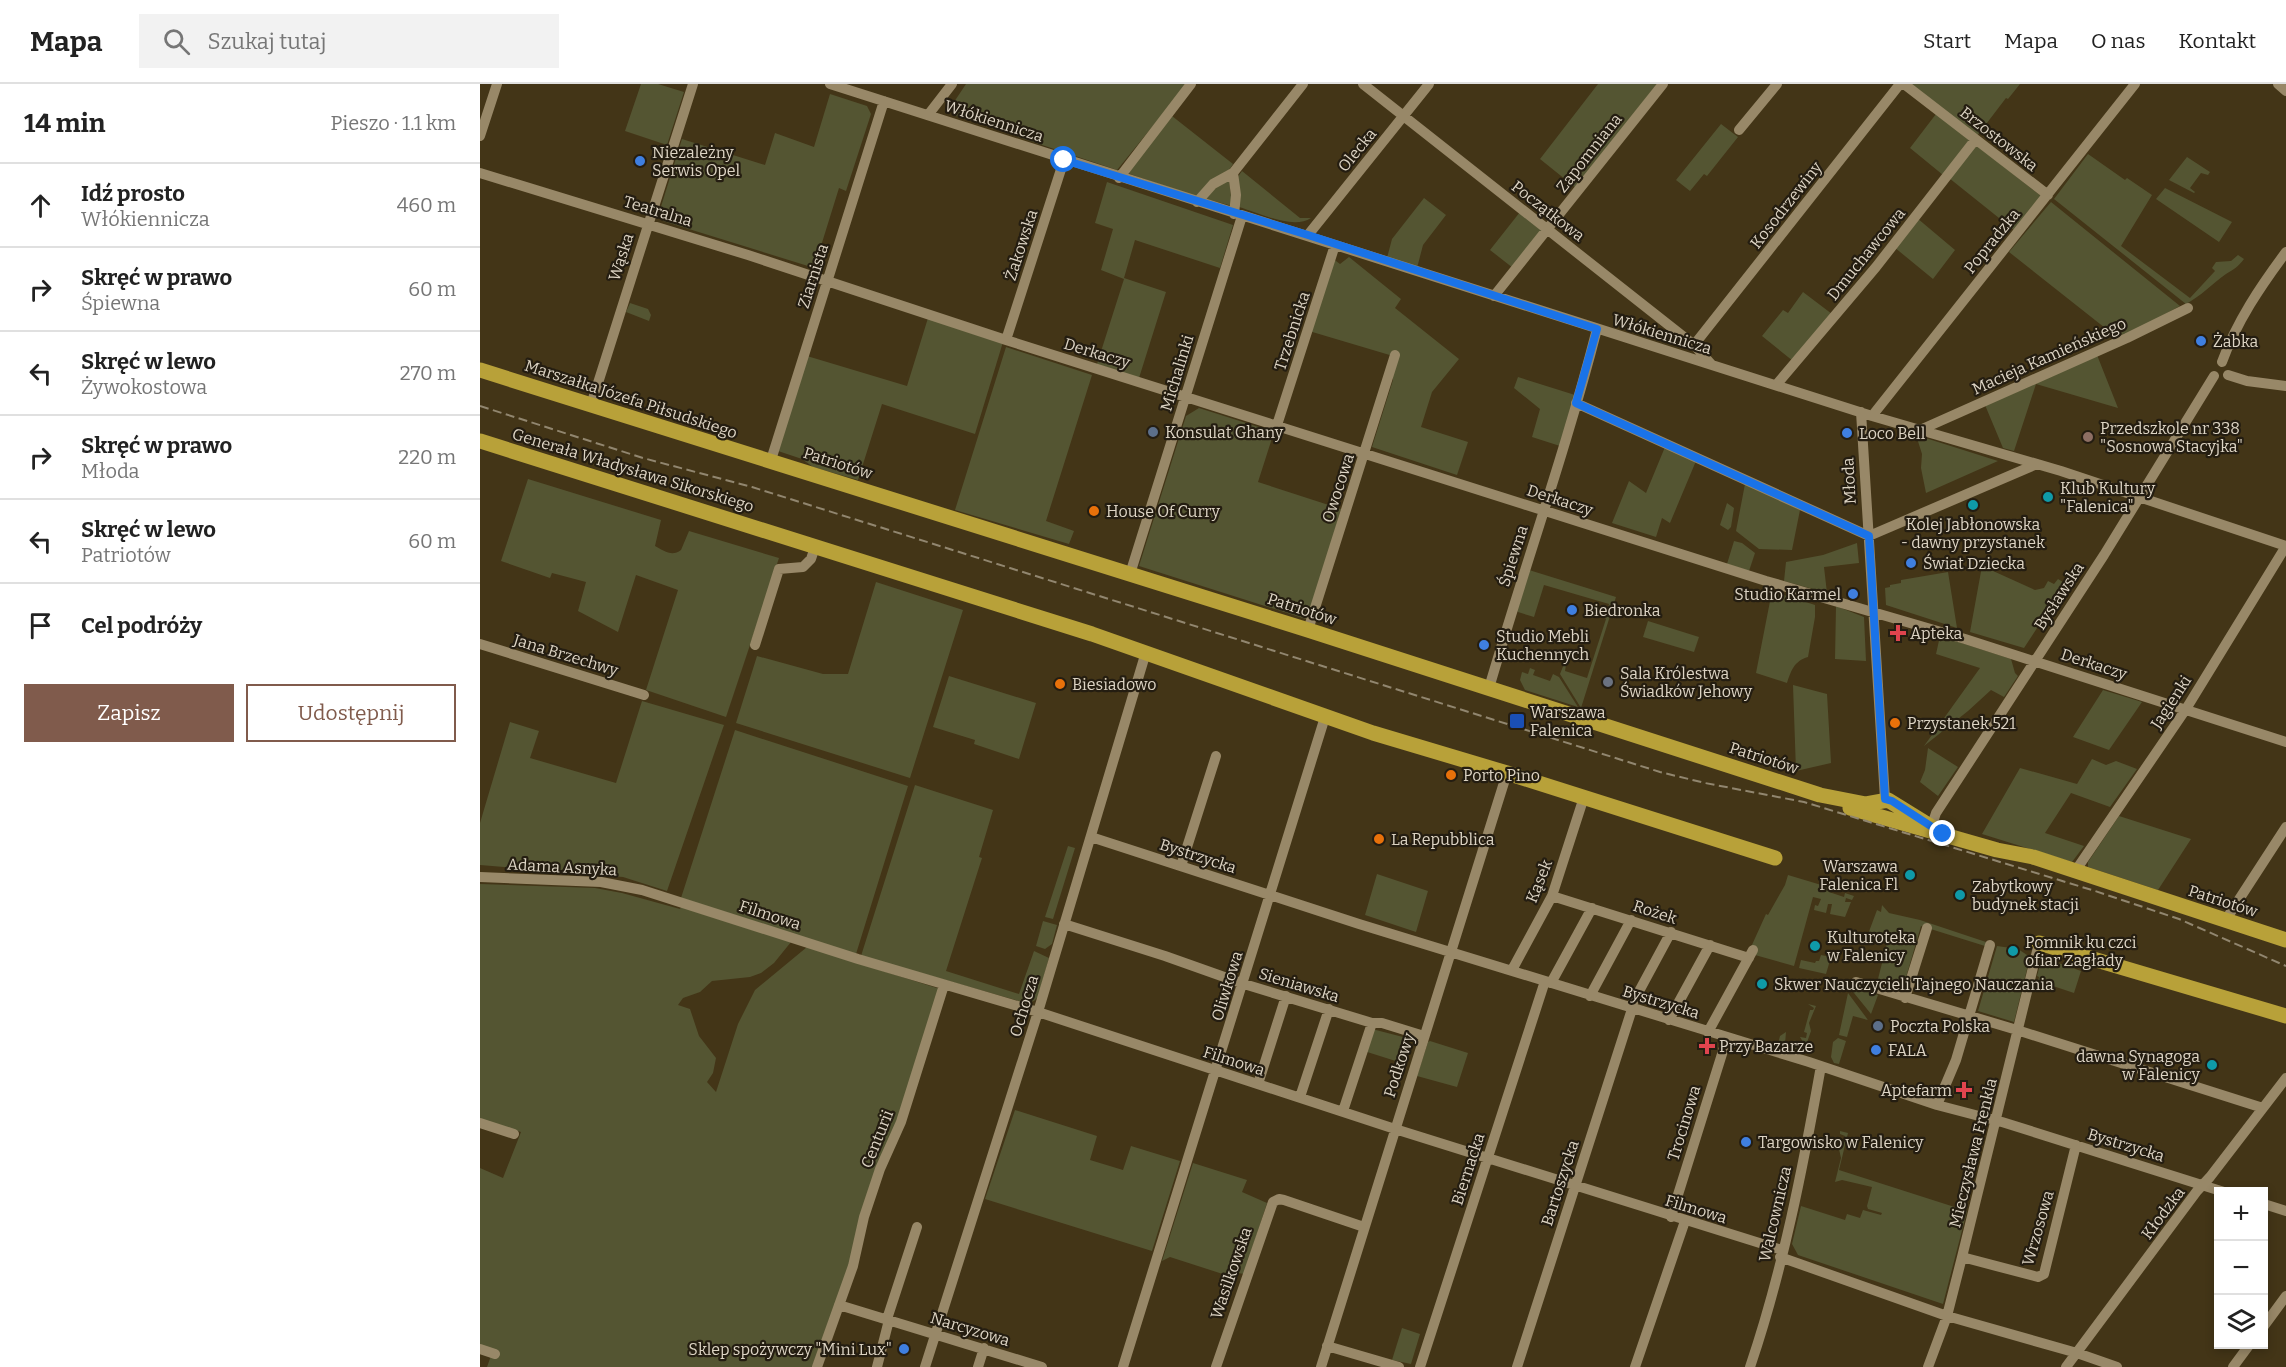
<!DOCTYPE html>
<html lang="pl">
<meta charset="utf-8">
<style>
body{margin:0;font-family:Bitter,serif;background:#f2f2f2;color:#222}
.controls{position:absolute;right:18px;bottom:18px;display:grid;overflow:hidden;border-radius:0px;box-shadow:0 3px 9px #0003}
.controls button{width:54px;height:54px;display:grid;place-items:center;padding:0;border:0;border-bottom:2px solid #e0e0e0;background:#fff;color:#222;font:30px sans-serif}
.stop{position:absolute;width:18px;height:18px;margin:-14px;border:4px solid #1a73e8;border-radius:50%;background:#fff}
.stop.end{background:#1a73e8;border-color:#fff;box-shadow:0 2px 6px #0008}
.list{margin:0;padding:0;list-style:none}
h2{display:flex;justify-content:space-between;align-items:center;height:78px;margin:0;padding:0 24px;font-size:26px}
h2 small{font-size:20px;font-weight:400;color:#767676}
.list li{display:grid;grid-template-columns:39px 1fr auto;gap:18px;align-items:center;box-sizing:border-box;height:84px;padding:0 24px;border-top:2px solid #e0e0e0}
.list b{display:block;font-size:22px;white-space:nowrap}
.list p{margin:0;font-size:20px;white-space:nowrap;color:#767676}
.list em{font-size:20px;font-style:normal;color:#767676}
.actions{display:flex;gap:12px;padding:18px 24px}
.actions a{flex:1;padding:14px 0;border:2px solid #805b4c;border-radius:0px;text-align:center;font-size:21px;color:#805b4c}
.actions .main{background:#805b4c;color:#fff}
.icon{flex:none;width:33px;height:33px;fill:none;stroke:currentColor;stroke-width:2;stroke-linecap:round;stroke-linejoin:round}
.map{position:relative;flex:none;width:1806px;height:1283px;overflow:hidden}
header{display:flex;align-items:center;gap:36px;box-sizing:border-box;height:84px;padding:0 30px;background:#fff;border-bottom:2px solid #e0e0e0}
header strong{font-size:28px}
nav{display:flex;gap:33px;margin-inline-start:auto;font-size:21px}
.search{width:420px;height:54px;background:#f2f2f2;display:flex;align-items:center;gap:15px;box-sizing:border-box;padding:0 21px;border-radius:0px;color:#767676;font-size:22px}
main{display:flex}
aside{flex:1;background:#fff}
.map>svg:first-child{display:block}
.green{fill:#545532}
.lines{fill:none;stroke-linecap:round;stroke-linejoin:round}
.minor{stroke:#988868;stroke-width:10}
.major{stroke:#b8a139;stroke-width:15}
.rail{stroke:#91866f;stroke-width:2;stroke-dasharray:9 4.5;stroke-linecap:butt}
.route{stroke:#1a73e8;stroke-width:8}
.shop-dot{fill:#3f7fe0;stroke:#241d11;stroke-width:2}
.service-dot{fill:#5c6f8a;stroke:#241d11;stroke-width:2}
.education-dot{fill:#8d6e63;stroke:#241d11;stroke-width:2}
.culture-dot{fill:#0f9aa8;stroke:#241d11;stroke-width:2}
.food-dot{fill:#e8710a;stroke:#241d11;stroke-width:2}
.health-dot{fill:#e0444e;stroke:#241d11;stroke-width:2}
.worship-dot{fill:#6b7280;stroke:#241d11;stroke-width:2}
.transit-dot{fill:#1a4fb4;stroke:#241d11;stroke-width:2}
.labels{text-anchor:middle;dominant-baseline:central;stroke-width:4.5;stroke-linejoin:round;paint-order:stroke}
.street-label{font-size:16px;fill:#ddd4c4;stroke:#241d11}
.poi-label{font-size:16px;fill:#ddd4c4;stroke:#241d11;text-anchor:start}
</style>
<header>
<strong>Mapa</strong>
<div class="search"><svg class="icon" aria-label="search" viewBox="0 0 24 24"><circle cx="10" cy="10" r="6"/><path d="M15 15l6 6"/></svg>Szukaj tutaj</div>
<nav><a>Start</a><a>Mapa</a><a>O nas</a><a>Kontakt</a></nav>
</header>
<main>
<aside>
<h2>14 min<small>Pieszo · 1.1 km</small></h2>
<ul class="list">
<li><svg class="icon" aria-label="ahead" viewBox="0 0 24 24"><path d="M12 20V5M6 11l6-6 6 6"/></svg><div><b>Idź prosto</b><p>Włókiennicza</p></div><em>460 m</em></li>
<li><svg class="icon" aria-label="right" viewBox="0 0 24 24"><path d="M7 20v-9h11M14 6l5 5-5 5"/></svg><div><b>Skręć w prawo</b><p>Śpiewna</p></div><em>60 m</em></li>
<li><svg class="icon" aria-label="left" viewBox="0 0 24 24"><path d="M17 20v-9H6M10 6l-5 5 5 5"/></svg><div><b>Skręć w lewo</b><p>Żywokostowa</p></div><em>270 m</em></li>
<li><svg class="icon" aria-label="right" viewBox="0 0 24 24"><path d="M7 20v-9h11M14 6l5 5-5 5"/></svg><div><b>Skręć w prawo</b><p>Młoda</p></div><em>220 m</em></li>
<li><svg class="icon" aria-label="left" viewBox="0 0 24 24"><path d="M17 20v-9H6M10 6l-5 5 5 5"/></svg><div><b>Skręć w lewo</b><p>Patriotów</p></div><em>60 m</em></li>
<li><svg class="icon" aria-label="arrive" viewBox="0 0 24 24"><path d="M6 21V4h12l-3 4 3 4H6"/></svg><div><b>Cel podróży</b></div></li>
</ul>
<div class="actions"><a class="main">Zapisz</a><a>Udostępnij</a></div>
</aside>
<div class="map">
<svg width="1806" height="1283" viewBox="0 0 1806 1283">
<rect width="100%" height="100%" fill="#433517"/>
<path class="green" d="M161 0H178L204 8 187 61 145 47Z
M486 0H707L637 86 473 31 474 18Z
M1118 0H1177L1096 104 1060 75Z
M1430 0H1540L1528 15 1526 14 1497 52Z
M350 10 387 22 391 30 366 107 359 104 336 178 328 182 183 137 179 129 202 55 285 81 295 49 334 63Z
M1456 30 1490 56 1463 91 1430 64Z
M692 32 753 80 747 89 717 113 647 89Z
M1241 40 1258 53 1227 92 1224 90 1210 107 1196 96Z
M1495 60 1561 112 1534 146 1469 94Z
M1608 70 1645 96 1647 94 1672 111 1641 162 1710 214 1735 187 1732 184 1736 178 1751 177 1758 171 1764 175C1758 183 1754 185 1746 190 1732 200 1721 212 1706 220L1574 115Z
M1707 73 1730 88 1728 91 1721 89 1710 104 1715 108 1714 109 1689 96Z
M762 87 820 134H831C813 146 779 129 759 123L757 94Z
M749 94 752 122 723 114Z
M627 98 753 141 740 184 655 156 644 194 686 208 659 294 617 280 644 195 621 186 633 145 615 139Z
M1685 104 1752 138 1739 158 1676 115Z
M944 114 966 131 943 161 937 184 907 174 912 155Z
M1571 118 1700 222 1639 255 1529 168Z
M1040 128 1062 146 1033 184 1010 166Z
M1437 134 1475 166 1453 195 1414 163Z
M869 173 921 215 915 224 979 275 952 308 941 343 988 358 977 391 892 363 913 296V272L829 247 852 174 860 180Z
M1323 208 1352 230 1313 277 1282 252 1303 226 1308 229Z
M150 219 168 225 171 231 169 237 146 228Z
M448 234 523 258 495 350 402 320 378 396 333 383 322 375 298 367 327 272 427 302Z
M526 263 612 291 566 437 594 447 589 460 475 426Z
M1617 271 1638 324 1556 300 1534 367 1523 364 1505 321Z
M1038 293 1095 311 1080 362 1052 353 1060 325 1034 304Z
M719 324 794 348 778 398 861 425 829 536 659 482 706 332Z
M1436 351 1518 377 1446 409 1441 384 1442 370Z
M1185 363 1216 377 1190 439 1182 434 1176 453 1132 439 1149 397 1166 409Z
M48 395 181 436 175 462C184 467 192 473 201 466L209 447 299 474 246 633 166 606 198 506 156 491 138 548 98 527 106 498 72 489 70 494 21 477Z
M1265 400 1320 426 1312 466 1279 465 1256 447Z
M1247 419 1254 424 1251 443 1248 446 1240 441Z
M1254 457 1262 459 1275 469 1269 487 1247 480Z
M1377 459 1379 479 1344 483 1347 509 1304 497 1306 478 1343 471Z
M1502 482 1555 506 1564 504 1568 497 1574 500 1578 495 1586 500 1544 564 1490 548Z
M1049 486 1136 513 1101 624 1080 590 1084 580 1086 581 1085 587 1107 594 1126 535 1125 534 1129 520 1064 501 1054 533 1038 528 1037 527Z
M1468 488 1477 544 1406 521 1405 504 1410 503V501L1421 499V496Z
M396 498 483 526 430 694 256 639 277 572 343 590H368Z
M1292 507 1335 521V533L1328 573C1314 577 1311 587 1307 599L1276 589Z
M1356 522 1384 533 1386 577 1355 575Z
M1168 537 1219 553 1214 568 1163 553Z
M1460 552 1531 575 1535 589 1538 592 1524 613 1511 606 1488 627 1444 662 1500 584 1456 570Z
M1050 584 1055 586 1053 591 1070 597 1073 590 1079 593 1098 623 1045 606 1040 596 1042 588 1048 590Z
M469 592 556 619 539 675 494 660 495 656 453 643Z
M1313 601 1347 610 1351 679 1316 687Z
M1623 606 1662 618 1629 666 1593 653Z
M162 617 244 641 187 807 143 793 0 781V739L30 638 59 647 50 674 136 699Z
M255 646 428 702 376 870 201 814Z
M1448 664 1478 683 1458 712 1440 698 1445 686Z
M1612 675 1626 681 1636 677 1657 685 1630 723 1591 709 1565 749 1604 762 1592 778 1502 750 1540 684 1597 700Z
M435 701 513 726 499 773 502 774 466 887 539 910 554 867 569 874 558 913 554 917 546 919 381 872Z
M1639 732 1711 755 1678 806 1608 783V778Z
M588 762 595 764 573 835 565 833Z
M897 790 948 807 936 848 885 831Z
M1308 791 1348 803 1349 808 1364 813 1365 809 1374 812 1372 816 1366 814 1365 818H1371L1365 833 1350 830 1352 820H1348L1346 829 1334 826 1335 821 1338 822 1341 815 1333 813 1314 882 1275 871 1271 863 1286 830 1288 831 1305 801Z
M0 800 115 804 142 809 200 825 201 823 311 858 294 879 281 889 270 893 232 897 220 908 203 914 198 921 210 925 219 952 236 974 233 989 227 998 236 1008 258 940 275 906 327 863 460 905 365 1198 332 1283H7L13 1266 0 1261V1084L23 1094 41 1048 0 1035Z
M1402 821 1409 829 1440 836 1506 858 1505 862 1441 842 1422 907 1397 899 1407 859 1387 853 1397 826 1401 828Z
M563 837 577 841 572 860 565 865 556 862Z
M1517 862 1538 865 1550 873 1534 938 1498 927Z
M1341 871 1351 873 1346 890 1319 884 1321 876 1335 879 1336 877H1339Z
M1567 875 1601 887 1594 909 1558 897 1559 893 1557 892 1561 877Z
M1370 902 1398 911 1391 930 1370 904Z
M1368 909 1388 936 1373 932 1367 953 1359 951Z
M1328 920 1336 922 1329 939 1331 947 1324 967 1298 960 1300 952 1306 948 1305 960 1313 962 1315 956 1318 961 1323 958 1320 953 1326 954 1327 949 1324 948 1330 926H1333L1334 924Z
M892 945 923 953 928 960 922 979 884 967Z
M1358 954 1366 957 1359 980 1354 979 1351 973 1353 958Z
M950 957 988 969 977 1003 937 992 948 958Z
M535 1026 617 1052 610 1076 643 1086 651 1062 700 1077 672 1167 505 1115Z
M1360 1047 1368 1049 1359 1086 1487 1127 1463 1220 1318 1171 1312 1160 1321 1122 1365 1136 1367 1130 1380 1134 1383 1126 1401 1131 1402 1129 1388 1125 1387 1122 1392 1103 1362 1096 1355 1098 1361 1074 1358 1061H1363L1365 1052 1360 1050Z
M713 1079 767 1096 762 1108 787 1119 764 1190 758 1189 754 1197 752 1193 690 1173 682 1177Z
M922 1244 940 1250 931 1280 912 1276Z"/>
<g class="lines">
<path class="minor" d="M350 0 1392 332 1581 387 1806 462
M883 0 1214 261 1232 281
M1424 0 1568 111
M1798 0 1806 7
M448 31 472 0
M1259 46 1297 0
M0 52 17 0
M0 89 268 171 526 256 1286 497 1485 555 1806 658
M639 94 711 0
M717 118 733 100 753 89
M754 130 756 111 753 89 823 0
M828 151 949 0
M1014 212 1183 0
M526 256 584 76
M1214 261 1420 0
M1742 278C1757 237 1780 203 1806 168
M1748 291 1767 297 1806 302
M1297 300 1396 183 1495 56
M1096 319 1389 452 1557 380
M111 321 213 0
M1381 328 1405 715
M1392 332 1655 0
M797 341 855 161
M1440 346 1647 254 1708 224
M291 376 404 17
M650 490 762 132
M828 546 915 271
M0 560 164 611
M275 561 299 485 323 483 331 475 335 463
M1009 604C1044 484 1086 366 1117 245
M1450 747 1456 729 1624 471 1734 292
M611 753 879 840 1329 978 1457 1021 1522 1038 1744 1108
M701 782 736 672
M1596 786 1706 625 1806 462
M0 793 121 798 162 806 378 875 558 928 915 1045 1302 1166
M1072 812 1269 874
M1745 837 1806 743
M584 840 685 872 764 900 892 939H902L944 952
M1032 886 1072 812 1104 713
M1376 898 1537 946 1783 1024
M1071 899 1112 824
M1110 912 1151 836
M1425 914 1447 844
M1150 924 1191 848
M1189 936 1230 861
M1228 948 1273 866
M778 1000 806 912
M820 1013 849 925
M1457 1021 1476 976 1510 861
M863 1027 892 939
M0 1039 34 1050
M1784 1120 1806 1127
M1191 1133 1247 954
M1300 1173 1467 1232 1597 1269 1637 1283
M1482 1173 1558 1193 1564 1190 1596 1061
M359 1221 562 1283
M407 1235 437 1143
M1784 1242 1806 1212
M847 1262 919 1283
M0 1265 15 1270
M337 1283 373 1182 384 1133 400 1085 421 1038 464 901
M397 1283 409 1236
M445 1283 558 928 666 568
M498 1283 504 1264
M643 1283 845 633
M736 1283 793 1118 799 1115 804 1116 884 1143
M841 1283 1027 689
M940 1283 1065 897
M1037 1283 1152 925
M1155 1283 1205 1137
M1270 1283C1303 1186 1323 1083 1341 982
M1448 1283 1467 1232 1482 1173 1559 859
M1586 1283 1717 1107 1730 1093 1806 994
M1753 1283 1770 1260"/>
<path class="major" d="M0 286 828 546 1340 711 1386 720 1408 716 1463 750
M0 357 612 550 893 649 1027 689 1295 774
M1370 724 1517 766 1553 773 1806 856
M1559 859 1806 932"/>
<path class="rail" d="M0 322 163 374 272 403 1180 688 1225 699 1324 718 1615 807 1699 835 1806 882"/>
</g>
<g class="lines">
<path class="route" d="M584 76 828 151 1117 245 1096 319 1389 452 1405 715 1412 717 1463 750"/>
</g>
<g class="shop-dot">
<circle cx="160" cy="77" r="6"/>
<circle cx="1721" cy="257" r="6"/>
<circle cx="1367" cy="349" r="6"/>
<circle cx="1431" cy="479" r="6"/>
<circle cx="1373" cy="510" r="6"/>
<circle cx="1092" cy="526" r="6"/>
<circle cx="1004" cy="561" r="6"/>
<circle cx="1396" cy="966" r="6"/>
<circle cx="1266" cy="1058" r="6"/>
<circle cx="424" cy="1265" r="6"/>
</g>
<g class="service-dot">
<circle cx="673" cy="348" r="6"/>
<circle cx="1398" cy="942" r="6"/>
</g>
<circle class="education-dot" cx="1608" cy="353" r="6"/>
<g class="culture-dot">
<circle cx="1568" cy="413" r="6"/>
<circle cx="1493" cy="421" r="6"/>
<circle cx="1430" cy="791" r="6"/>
<circle cx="1480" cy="811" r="6"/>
<circle cx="1335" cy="862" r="6"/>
<circle cx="1533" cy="867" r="6"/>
<circle cx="1282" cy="900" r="6"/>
<circle cx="1732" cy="981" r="6"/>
</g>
<g class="food-dot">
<circle cx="614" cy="427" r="6"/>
<circle cx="580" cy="600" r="6"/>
<circle cx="1415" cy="639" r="6"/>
<circle cx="971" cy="691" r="6"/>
<circle cx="899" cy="755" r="6"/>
</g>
<g class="health-dot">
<path d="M1415 540h6v6h6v6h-6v6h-6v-6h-6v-6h6z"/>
<path d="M1224 953h6v6h6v6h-6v6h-6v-6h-6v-6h6z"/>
<path d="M1481 997h6v6h6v6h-6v6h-6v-6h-6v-6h6z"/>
</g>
<circle class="worship-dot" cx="1128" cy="598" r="6"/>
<rect class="transit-dot" x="1029" y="629" width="16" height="16" rx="3"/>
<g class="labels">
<g class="street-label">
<text transform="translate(514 37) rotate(18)">Włókiennicza</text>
<text transform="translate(1519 55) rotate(38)">Brzostowska</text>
<text transform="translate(877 66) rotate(-51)">Olecka</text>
<text transform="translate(1109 69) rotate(-52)">Zapomniana</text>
<text transform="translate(1306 121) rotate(-52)">Kosodrzewiny</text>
<text transform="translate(178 127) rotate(17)">Teatralna</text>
<text transform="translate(1068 127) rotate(38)">Początkowa</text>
<text transform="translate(1512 157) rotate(-51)">Popradzka</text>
<text transform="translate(541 161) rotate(-72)">Żakowska</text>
<text transform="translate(1386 170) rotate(-51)">Dmuchawcowa</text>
<text transform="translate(141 173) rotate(-72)">Wąska</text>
<text transform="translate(333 192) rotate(-72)">Ziarnista</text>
<text transform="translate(812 247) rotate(-72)">Trzebnicka</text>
<text transform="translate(1182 250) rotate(17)">Włókiennicza</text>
<text transform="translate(617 269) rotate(17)">Derkaczy</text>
<text transform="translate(1569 272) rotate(-24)">Macieja Kamieńskiego</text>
<text transform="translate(697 289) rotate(-73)">Michalinki</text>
<text transform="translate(151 315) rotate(18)">Marszałka Józefa Piłsudskiego</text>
<text transform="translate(358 379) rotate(18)">Patriotów</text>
<text transform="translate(153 386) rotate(17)">Generała Władysława Sikorskiego</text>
<text transform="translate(1369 397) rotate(-93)">Młoda</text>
<text transform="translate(858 404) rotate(-72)">Owocowa</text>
<text transform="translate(1080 416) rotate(18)">Derkaczy</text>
<text transform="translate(1033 472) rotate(-72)">Śpiewna</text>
<text transform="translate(1579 512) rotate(-57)">Bysławska</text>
<text transform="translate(822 525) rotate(18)">Patriotów</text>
<text transform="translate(86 571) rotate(17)">Jana Brzechwy</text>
<text transform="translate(1614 580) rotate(18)">Derkaczy</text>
<text transform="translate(1691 618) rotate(-57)">Jagienki</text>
<text transform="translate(1284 674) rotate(18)">Patriotów</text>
<text transform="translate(718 772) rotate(18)">Bystrzycka</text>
<text transform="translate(82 783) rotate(3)">Adama Asnyka</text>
<text transform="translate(1059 797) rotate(-68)">Kąsek</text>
<text transform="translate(1743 817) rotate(18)">Patriotów</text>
<text transform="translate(1175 828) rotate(18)">Rożek</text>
<text transform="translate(290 831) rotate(18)">Filmowa</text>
<text transform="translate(819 901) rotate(17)">Sieniawska</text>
<text transform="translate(747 902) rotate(-73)">Oliwkowa</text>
<text transform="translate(1181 918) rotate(17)">Bystrzycka</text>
<text transform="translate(544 922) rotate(-73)">Ochocza</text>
<text transform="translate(754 977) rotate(18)">Filmowa</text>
<text transform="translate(919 981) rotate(-72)">Podkowy</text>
<text transform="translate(1204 1039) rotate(-73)">Trocinowa</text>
<text transform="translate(397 1055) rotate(-68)">Centurii</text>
<text transform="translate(1646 1061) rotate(17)">Bystrzycka</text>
<text transform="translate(1493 1069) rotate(-76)">Mieczysława Frenkla</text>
<text transform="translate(988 1085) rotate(-72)">Biernacka</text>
<text transform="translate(1080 1099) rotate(-72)">Bartoszycka</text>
<text transform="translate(1216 1125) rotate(17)">Filmowa</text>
<text transform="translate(1683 1129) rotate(-53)">Kłodzka</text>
<text transform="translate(1295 1130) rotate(-77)">Walcownicza</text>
<text transform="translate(1558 1144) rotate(-74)">Wrzosowa</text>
<text transform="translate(751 1189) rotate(-71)">Wasilkowska</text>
<text transform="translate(490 1245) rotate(17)">Narcyzowa</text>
</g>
<g class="poi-label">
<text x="172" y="68">Niezależny<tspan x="172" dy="18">Serwis Opel</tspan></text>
<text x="1733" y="257">Żabka</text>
<text x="1620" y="344">Przedszkole nr 338<tspan x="1620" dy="18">"Sosnowa Stacyjka"</tspan></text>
<text x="685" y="348">Konsulat Ghany</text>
<text x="1379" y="349">Loco Bell</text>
<text x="1580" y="404">Klub Kultury<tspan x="1580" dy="18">"Falenica"</tspan></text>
<text x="626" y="427">House Of Curry</text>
<text x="1493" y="440" text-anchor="middle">Kolej Jabłonowska<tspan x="1493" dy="18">- dawny przystanek</tspan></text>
<text x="1443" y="479">Świat Dziecka</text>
<text x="1361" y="510" text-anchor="end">Studio Karmel</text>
<text x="1104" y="526">Biedronka</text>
<text x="1430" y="549">Apteka</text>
<text x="1016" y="552">Studio Mebli<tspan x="1016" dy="18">Kuchennych</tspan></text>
<text x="1140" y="589">Sala Królestwa<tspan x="1140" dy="18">Świadków Jehowy</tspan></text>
<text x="592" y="600">Biesiadowo</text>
<text x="1050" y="628">Warszawa<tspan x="1050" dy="18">Falenica</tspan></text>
<text x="1427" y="639">Przystanek 521</text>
<text x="983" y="691">Porto Pino</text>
<text x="911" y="755">La Repubblica</text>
<text x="1418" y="782" text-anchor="end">Warszawa<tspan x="1418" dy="18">Falenica Fl</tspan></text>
<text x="1492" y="802">Zabytkowy<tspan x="1492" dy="18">budynek stacji</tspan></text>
<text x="1347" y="853">Kulturoteka<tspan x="1347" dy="18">w Falenicy</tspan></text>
<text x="1545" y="858">Pomnik ku czci<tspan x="1545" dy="18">ofiar Zagłady</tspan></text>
<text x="1294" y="900">Skwer Nauczycieli Tajnego Nauczania</text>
<text x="1410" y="942">Poczta Polska</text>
<text x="1239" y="962">Przy Bazarze</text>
<text x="1408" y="966">FALA</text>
<text x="1720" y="972" text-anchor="end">dawna Synagoga<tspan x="1720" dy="18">w Falenicy</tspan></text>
<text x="1472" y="1006" text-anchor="end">Aptefarm</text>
<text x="1278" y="1058">Targowisko w Falenicy</text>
<text x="412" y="1265" text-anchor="end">Sklep spożywczy "Mini Lux"</text>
</g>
</g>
</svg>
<div class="controls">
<button>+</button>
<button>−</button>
<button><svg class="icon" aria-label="layers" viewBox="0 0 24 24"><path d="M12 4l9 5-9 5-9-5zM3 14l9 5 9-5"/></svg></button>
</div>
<div class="stop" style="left:584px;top:76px"></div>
<div class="stop end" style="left:1463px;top:750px"></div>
</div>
</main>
